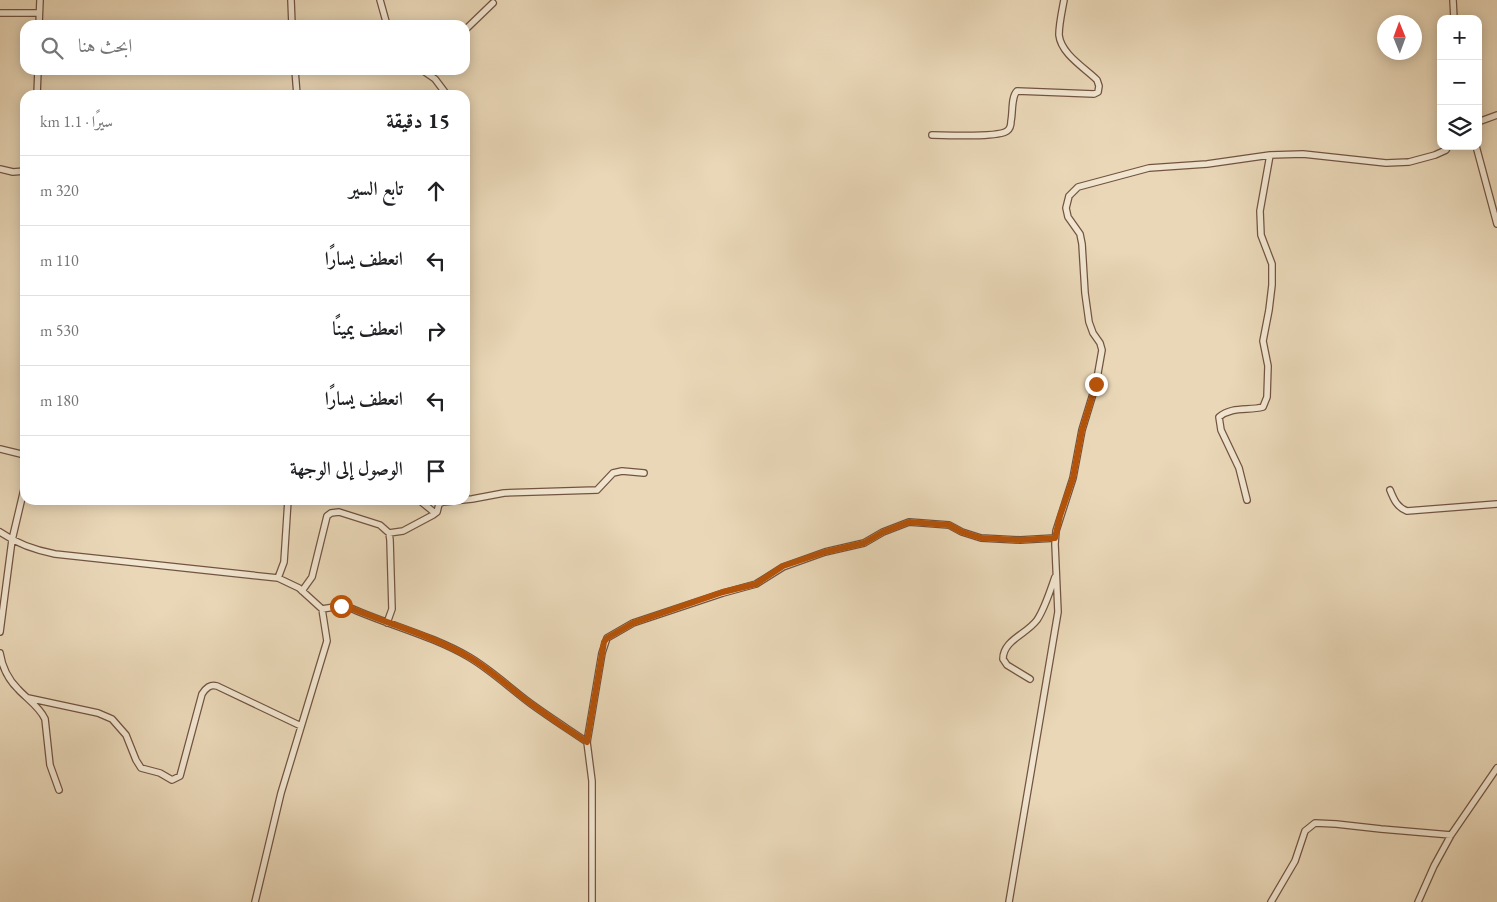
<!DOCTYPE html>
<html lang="ar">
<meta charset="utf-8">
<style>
body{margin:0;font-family:"EB Garamond",Amiri,serif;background:#f6f6f6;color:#202124;direction:rtl}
.controls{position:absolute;right:15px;top:15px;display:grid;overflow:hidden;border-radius:10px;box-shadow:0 2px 12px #0003}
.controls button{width:45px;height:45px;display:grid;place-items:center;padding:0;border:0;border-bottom:1px solid #e0e0e0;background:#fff;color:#202124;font:25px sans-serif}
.compass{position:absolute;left:1377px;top:15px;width:45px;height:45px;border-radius:50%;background:#fff;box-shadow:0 2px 12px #0003;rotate:359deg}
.stop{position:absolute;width:15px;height:15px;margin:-11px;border:4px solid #b45309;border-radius:50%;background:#fff}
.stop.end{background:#b45309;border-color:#fff;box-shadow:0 1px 5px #0008}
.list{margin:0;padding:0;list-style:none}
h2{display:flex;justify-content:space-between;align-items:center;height:65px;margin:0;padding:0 20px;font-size:21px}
h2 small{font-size:16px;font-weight:400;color:#757577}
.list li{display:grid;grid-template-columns:32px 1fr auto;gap:15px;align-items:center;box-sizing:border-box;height:70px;padding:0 20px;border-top:1px solid #e0e0e0}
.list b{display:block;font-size:19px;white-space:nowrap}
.list em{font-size:16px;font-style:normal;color:#757577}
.icon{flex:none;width:28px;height:28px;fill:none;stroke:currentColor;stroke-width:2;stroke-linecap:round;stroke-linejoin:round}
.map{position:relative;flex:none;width:1497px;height:902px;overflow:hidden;direction:ltr}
.search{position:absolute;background:#fff;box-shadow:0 2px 12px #0003;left:20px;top:20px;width:450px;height:55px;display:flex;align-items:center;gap:12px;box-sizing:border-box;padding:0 18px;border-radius:15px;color:#757577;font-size:19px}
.panel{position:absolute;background:#fff;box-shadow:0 2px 12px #0003;left:20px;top:90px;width:450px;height:415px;border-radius:15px;direction:rtl}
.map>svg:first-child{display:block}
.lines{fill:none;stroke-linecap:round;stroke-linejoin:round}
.minor-casing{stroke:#725441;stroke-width:8}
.minor{stroke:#f1e5d0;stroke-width:5.5}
.route{stroke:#b45309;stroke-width:6}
</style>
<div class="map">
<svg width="1497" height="902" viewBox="0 0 1497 902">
<rect width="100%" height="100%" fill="#e9d7b7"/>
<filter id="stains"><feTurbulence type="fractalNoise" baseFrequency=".004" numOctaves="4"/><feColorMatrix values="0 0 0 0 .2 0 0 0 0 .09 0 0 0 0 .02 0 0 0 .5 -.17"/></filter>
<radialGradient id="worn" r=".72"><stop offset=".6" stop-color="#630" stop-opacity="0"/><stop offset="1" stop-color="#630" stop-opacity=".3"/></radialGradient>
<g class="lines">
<g class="minor-casing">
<path id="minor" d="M291 0 292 25
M380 0 387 25
M1453 0 1454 19
M0 13H39
M39 25 40 0
M465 30 493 3
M295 70 297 95
M422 70 435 79 447 95
M37 95 38 70
M1478 122 1497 115
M932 135C945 135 997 138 1007 131 1010 129 1011 125 1011 121 1013 112 1011 97 1017 91L1094 94 1098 92 1099 86 1097 80C1085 68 1061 54 1059 35 1059 24 1062 11 1064 0
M1476 146 1497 224
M0 169 13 172 25 171
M0 449 25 455
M1390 490C1394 500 1397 507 1407 511L1497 504
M419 500 435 513
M1247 500 1239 468 1221 430 1219 417C1232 406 1248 411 1263 407L1267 397 1268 366 1263 341 1269 310 1272 285V264L1261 235 1260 211 1270 155
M0 532C17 544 34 550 55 554L278 578 299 588 322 609 327 641 281 793 255 902
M389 533 403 531 433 515 437 512 439 504 443 502 472 499 504 493 597 490 613 473 622 471 644 473
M278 578 284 562 288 500
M302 591 312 577 327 516 331 513 339 512 380 525 389 533 390 540 392 609 387 623
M322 609 341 606 348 607C388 625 431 635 469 657 491 670 510 688 530 703 549 717 568 729 587 742
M0 632 12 540 25 485
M0 653C2 666 8 679 18 689 27 699 39 706 45 719L50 765 59 790
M1030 679 1007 665 1003 659C1003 640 1027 634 1037 620 1045 608 1050 591 1055 577
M28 698 98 713 112 719 126 735 136 760 141 768 160 773 172 780 180 776 202 694C206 688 210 684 217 686L301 726
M592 902V781L587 742 602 653 607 638 633 623 723 593 756 584 783 567 825 552 864 543 883 532 909 522 949 525 962 532 981 538 1020 540 1055 538
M1009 902 1058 612 1055 544 1056 531 1073 478 1082 430 1096 384 1102 350 1100 343 1093 333 1089 322 1085 293 1082 244 1080 234 1068 217 1066 208 1069 196 1078 187 1149 168 1207 164 1270 155 1303 154 1386 163 1409 162 1435 155 1446 150 1448 146
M1271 902 1295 861 1305 831 1315 823 1336 824 1381 829 1451 835
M1418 902 1434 866 1451 835 1497 768"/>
</g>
<use href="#minor" class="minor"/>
</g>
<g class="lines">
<path class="route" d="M341 606 348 607C388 624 431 635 469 657 491 670 510 688 530 703 549 717 568 730 587 742L604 642 607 638 633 623 723 592 756 584 783 566 825 552 864 543 883 532 909 522 949 525 962 532 981 538 1020 540 1055 538 1060 516 1073 478 1082 430 1096 384"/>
</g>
<rect width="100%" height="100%" filter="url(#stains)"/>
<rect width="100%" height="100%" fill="url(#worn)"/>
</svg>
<div class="controls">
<button>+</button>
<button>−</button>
<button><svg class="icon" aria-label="layers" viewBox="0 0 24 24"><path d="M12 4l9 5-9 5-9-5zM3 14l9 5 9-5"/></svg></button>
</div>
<svg class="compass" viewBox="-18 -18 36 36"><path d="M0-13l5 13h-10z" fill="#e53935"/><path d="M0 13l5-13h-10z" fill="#757577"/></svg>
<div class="stop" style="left:341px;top:606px"></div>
<div class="stop end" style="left:1096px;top:384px"></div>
<div class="search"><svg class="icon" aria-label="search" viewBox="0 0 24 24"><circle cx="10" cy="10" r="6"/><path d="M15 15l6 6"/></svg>ابحث هنا</div>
<section class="panel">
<h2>15 دقيقة<small>سيرًا · 1.1 km</small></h2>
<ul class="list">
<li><svg class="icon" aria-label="ahead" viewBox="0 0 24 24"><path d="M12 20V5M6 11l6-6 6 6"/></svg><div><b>تابع السير</b></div><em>320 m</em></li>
<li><svg class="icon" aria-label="left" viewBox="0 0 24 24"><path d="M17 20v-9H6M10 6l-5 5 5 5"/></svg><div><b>انعطف يسارًا</b></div><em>110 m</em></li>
<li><svg class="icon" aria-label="right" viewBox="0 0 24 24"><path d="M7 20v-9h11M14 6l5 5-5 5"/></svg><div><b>انعطف يمينًا</b></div><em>530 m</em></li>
<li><svg class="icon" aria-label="left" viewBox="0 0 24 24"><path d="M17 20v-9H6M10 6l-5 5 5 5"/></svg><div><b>انعطف يسارًا</b></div><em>180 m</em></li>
<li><svg class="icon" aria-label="arrive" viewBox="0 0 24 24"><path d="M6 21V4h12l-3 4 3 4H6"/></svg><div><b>الوصول إلى الوجهة</b></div></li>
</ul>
</section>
</div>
